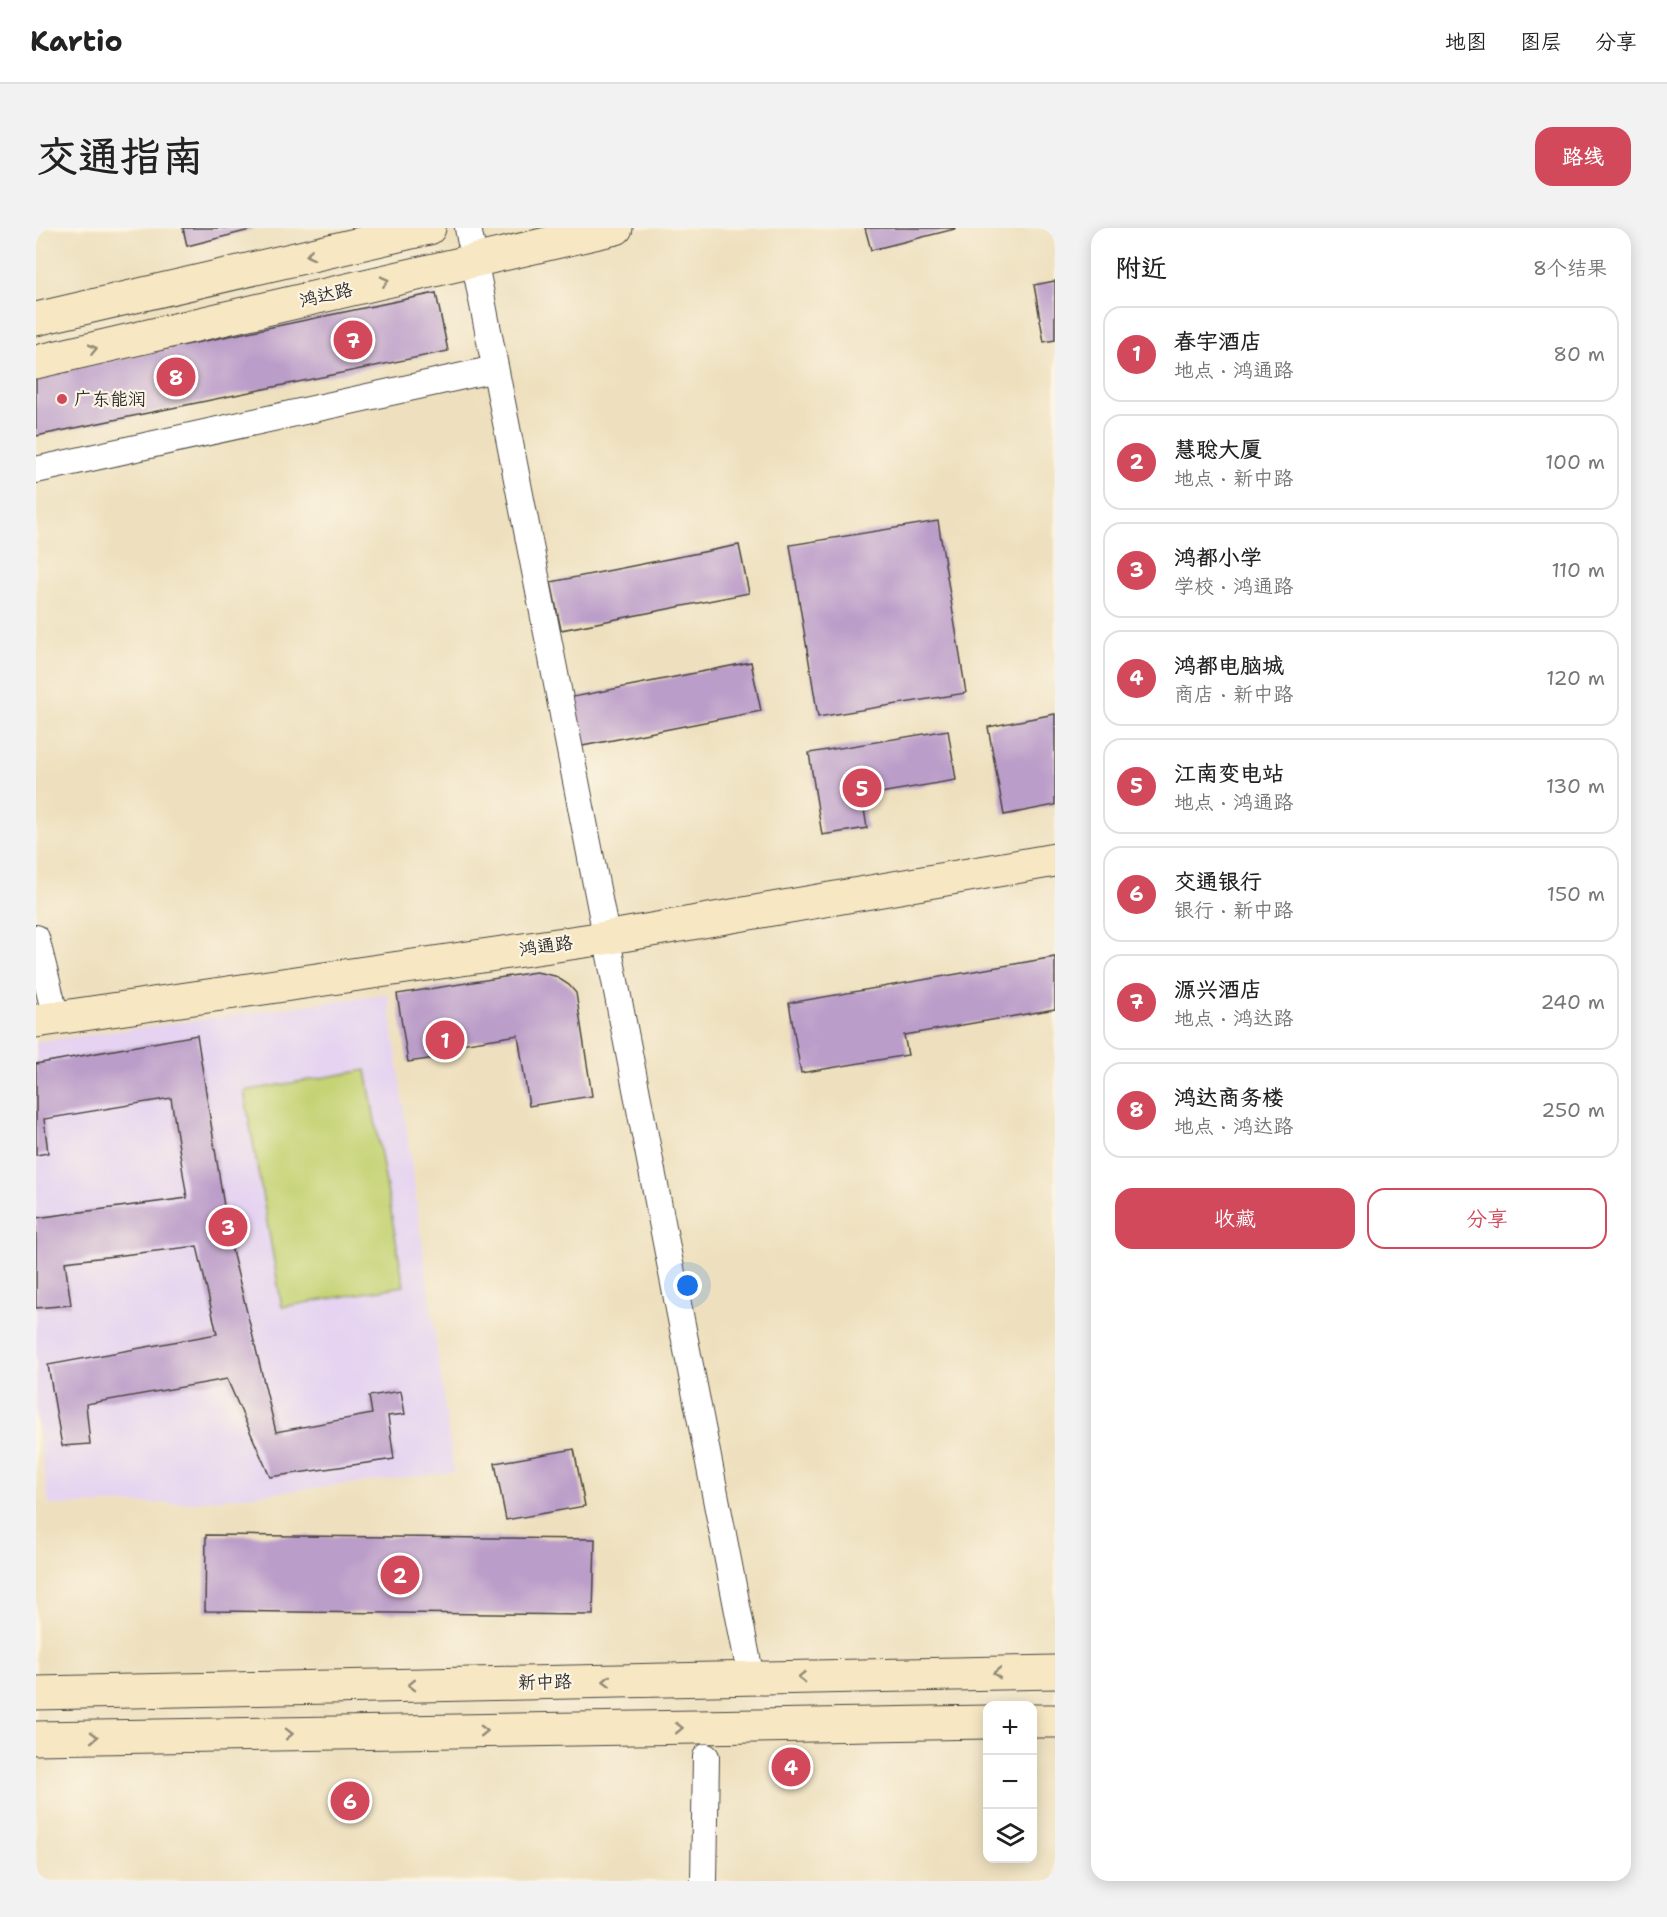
<!DOCTYPE html>
<html lang="zh">
<meta charset="utf-8">
<style>
body{margin:0;font-family:"Shantell Sans","LXGW WenKai TC",sans-serif;background:#f2f2f2;color:#222}
.controls{position:absolute;right:18px;bottom:18px;display:grid;overflow:hidden;border-radius:12px;box-shadow:0 3px 15px #0003}
.controls button{width:54px;height:54px;display:grid;place-items:center;padding:0;border:0;border-bottom:2px solid #e0e0e0;background:#fff;color:#222;font:30px sans-serif}
.you{position:absolute;left:652px;top:1058px;width:21px;height:21px;margin:-15px;border:4px solid #fff;border-radius:50%;background:#1a73e8;box-shadow:0 0 0 9px #1a73e833}
.badge{display:grid;place-items:center;width:39px;height:39px;border-radius:50%;background:#d1495b;color:#fff;font-size:20px;font-weight:700}
.pin{position:absolute;translate:-50% -50%;border:3px solid #fff;box-shadow:0 2px 6px #0006}
.list{margin:0;padding:0;list-style:none}
h2{display:flex;justify-content:space-between;align-items:center;height:78px;margin:0;padding:0 24px;font-size:26px}
h2 small{font-size:20px;font-weight:400;color:#767676}
.list li{display:grid;grid-template-columns:39px 1fr auto;gap:18px;align-items:center;box-sizing:border-box;height:96px;margin:0 12px 12px;padding:0 12px;border:2px solid #e0e0e0;border-radius:18px}
.list b{display:block;font-size:22px;white-space:nowrap}
.list p{margin:0;font-size:20px;white-space:nowrap;color:#767676}
.list em{font-size:20px;font-style:normal;color:#767676}
.actions{display:flex;gap:12px;padding:18px 24px}
.actions a{flex:1;padding:14px 0;border:2px solid #d1495b;border-radius:18px;text-align:center;font-size:21px;color:#d1495b}
.actions .main{background:#d1495b;color:#fff}
.icon{flex:none;width:33px;height:33px;fill:none;stroke:currentColor;stroke-width:2;stroke-linecap:round;stroke-linejoin:round}
.map{position:relative;flex:none;width:1019px;height:1653px;overflow:hidden;border-radius:18px}
header{display:flex;align-items:center;gap:36px;box-sizing:border-box;height:84px;padding:0 30px;background:#fff;border-bottom:2px solid #e0e0e0}
header strong{font-size:28px}
nav{display:flex;gap:33px;margin-inline-start:auto;font-size:21px}
.intro{display:flex;align-items:center;justify-content:space-between;box-sizing:border-box;height:144px;padding:0 36px}
h1{margin:0;font-size:42px}
.button{padding:15px 27px;border-radius:18px;background:#d1495b;color:#fff;font-size:21px;font-weight:700}
main{display:flex;gap:36px;padding:0 36px}
aside{flex:1;background:#fff;border-radius:18px;box-shadow:0 3px 15px #0003}
.map>svg:first-child{display:block}
.built{fill:#e5d3f1}
.green{fill:#c5d375;stroke:#787f50;stroke-width:1.5}
.building{fill:#bb9dc9}
.lines{fill:none;stroke-linecap:round;stroke-linejoin:round}
.street-casing{stroke:#484641;stroke-width:28}
.secondary-casing{stroke:#484641;stroke-width:35}
.street{stroke:#fff;stroke-width:26}
.secondary{stroke:#f7e8c3;stroke-width:33}
.oneway{stroke:#918a77}
.poi-dot{fill:#d1495b;stroke:#fcf5e5;stroke-width:2}
.labels{text-anchor:middle;dominant-baseline:central;stroke-width:4.5;stroke-linejoin:round;paint-order:stroke}
.street-label{font-size:18px;fill:#2b2b2b;stroke:#fcf5e5}
.poi-label{font-size:18px;fill:#2b2b2b;stroke:#fcf5e5;text-anchor:start}
</style>
<header>
<strong>Kartio</strong>
<nav><a>地图</a><a>图层</a><a>分享</a></nav>
</header>
<div class="intro"><h1>交通指南</h1><a class="button">路线</a></div>
<main>
<div class="map">
<svg width="1019" height="1653" viewBox="0 0 1019 1653">
<rect width="100%" height="100%" fill="#fcf5e5"/>
<filter id="ink" filterUnits="userSpaceOnUse"><feTurbulence type="fractalNoise" baseFrequency=".0167" numOctaves="2"/><feDisplacementMap in="SourceGraphic" scale="12" xChannelSelector="R" yChannelSelector="G"/><feConvolveMatrix kernelMatrix="1 2 1 2 8 2 1 2 1" color-interpolation-filters="sRGB"/></filter>
<filter id="wash" filterUnits="userSpaceOnUse"><feTurbulence type="fractalNoise" baseFrequency=".008" numOctaves="4" result="noise"/><feDisplacementMap in="SourceGraphic" scale="24" xChannelSelector="R" yChannelSelector="G"/><feGaussianBlur stdDeviation="1.35" result="paint"/><feColorMatrix in="noise" values="0 0 0 0 0 0 0 0 0 0 0 0 0 0 0 0 0 1.4 0 .05"/><feComposite in="paint" operator="in"/></filter>
<g filter="url(#wash)">
<rect width="100%" height="100%" fill="#eee0be"/>
<path class="built" d="M352 766 418 1244 150 1275 13 1277 0 1185V814Z"/>
<path class="green" d="M330 842 368 1058 246 1079 208 863Z"/>
<g id="blocks">
<path class="building" d="M147 0H218V1L151 18Z
M829 0H919V1L835 22Z
M1019 53V112L1008 114 998 57Z
M400 65 412 123 0 208V148Z
M902 293 930 465 782 489 754 317Z
M703 317 713 365 525 402 515 354Z
M715 434 725 483 536 520 527 471Z
M1019 486V577L968 587 952 499Z
M912 502 920 552 826 568 831 600 786 607 773 525Z
M1019 729V781L868 807 872 827 765 845 753 775Z
M500 744 519 748 533 757 540 765 556 868 493 878 482 807 418 817 420 827 372 834 361 766Z
M161 807 193 1010 240 1204 336 1186 333 1168 365 1163 369 1186 352 1188 358 1231 234 1249 191 1151 50 1176 54 1216 26 1218 12 1137 181 1106 161 1018 29 1034 35 1077 0 1080V990L151 970 135 870 8 891 12 925 0 927V836Z
M538 1221 549 1278 470 1292 459 1235Z
M170 1307 559 1311 557 1387 169 1383Z"/>
</g>
</g>
<g filter="url(#ink)">
<use href="#blocks" fill-opacity="0" stroke="#484641" stroke-width="1.5"/>
<g class="lines">
<g class="street-casing">
<path id="street" d="M432 0 715 1450
M0 242 459 141
M0 710 20 790
M668 1653 670 1529"/>
</g>
<g class="secondary-casing">
<path id="secondary" d="M0 91 393 0
M0 134 580 0
M0 793 569 710 1019 632
M0 1465 1019 1444
M996 1493H1019
M0 1510 951 1494"/>
</g>
<use href="#street" class="street"/>
<use href="#secondary" class="secondary"/>
</g>
<defs><path id="oneway-chevron" d="M-2-3.5L2.5 0L-2 3.5" fill="none" stroke-width="1.6" stroke-linecap="round" stroke-linejoin="round" transform="scale(1.5)"/></defs>
<g class="oneway">
<use href="#oneway-chevron" transform="translate(274 27) rotate(167)"/>
<use href="#oneway-chevron" transform="translate(349 53) rotate(-13)"/>
<use href="#oneway-chevron" transform="translate(57 121) rotate(-13)"/>
<use href="#oneway-chevron" transform="translate(961 1445) rotate(179)"/>
<use href="#oneway-chevron" transform="translate(766 1449) rotate(179)"/>
<use href="#oneway-chevron" transform="translate(571 1453) rotate(179)"/>
<use href="#oneway-chevron" transform="translate(376 1457) rotate(179)"/>
<use href="#oneway-chevron" transform="translate(643 1500) rotate(-1)"/>
<use href="#oneway-chevron" transform="translate(448 1503) rotate(-1)"/>
<use href="#oneway-chevron" transform="translate(253 1506) rotate(-1)"/>
<use href="#oneway-chevron" transform="translate(58 1509) rotate(-1)"/>
</g>
</g>
<circle class="poi-dot" cx="26" cy="171" r="6"/>
<g class="labels">
<g class="street-label">
<text transform="translate(290 67) rotate(-13)">鸿达路</text>
<text transform="translate(510 718) rotate(-8)">鸿通路</text>
<text transform="translate(509 1454) rotate(-1)">新中路</text>
</g>
<g class="poi-label">
<text x="38" y="171">广东能润</text>
</g>
</g>
</svg>
<div class="controls">
<button>+</button>
<button>−</button>
<button><svg class="icon" aria-label="layers" viewBox="0 0 24 24"><path d="M12 4l9 5-9 5-9-5zM3 14l9 5 9-5"/></svg></button>
</div>
<div class="you"></div>
<div class="pin badge" style="left:409px;top:812px">1</div>
<div class="pin badge" style="left:364px;top:1347px">2</div>
<div class="pin badge" style="left:192px;top:999px">3</div>
<div class="pin badge" style="left:755px;top:1539px">4</div>
<div class="pin badge" style="left:826px;top:560px">5</div>
<div class="pin badge" style="left:314px;top:1573px">6</div>
<div class="pin badge" style="left:317px;top:112px">7</div>
<div class="pin badge" style="left:140px;top:149px">8</div>
</div>
<aside>
<h2>附近<small>8个结果</small></h2>
<ul class="list">
<li><span class="badge">1</span><div><b>春宇酒店</b><p>地点 · 鸿通路</p></div><em>80 m</em></li>
<li><span class="badge">2</span><div><b>慧聪大厦</b><p>地点 · 新中路</p></div><em>100 m</em></li>
<li><span class="badge">3</span><div><b>鸿都小学</b><p>学校 · 鸿通路</p></div><em>110 m</em></li>
<li><span class="badge">4</span><div><b>鸿都电脑城</b><p>商店 · 新中路</p></div><em>120 m</em></li>
<li><span class="badge">5</span><div><b>江南变电站</b><p>地点 · 鸿通路</p></div><em>130 m</em></li>
<li><span class="badge">6</span><div><b>交通银行</b><p>银行 · 新中路</p></div><em>150 m</em></li>
<li><span class="badge">7</span><div><b>源兴酒店</b><p>地点 · 鸿达路</p></div><em>240 m</em></li>
<li><span class="badge">8</span><div><b>鸿达商务楼</b><p>地点 · 鸿达路</p></div><em>250 m</em></li>
</ul>
<div class="actions"><a class="main">收藏</a><a>分享</a></div>
</aside>
</main>
